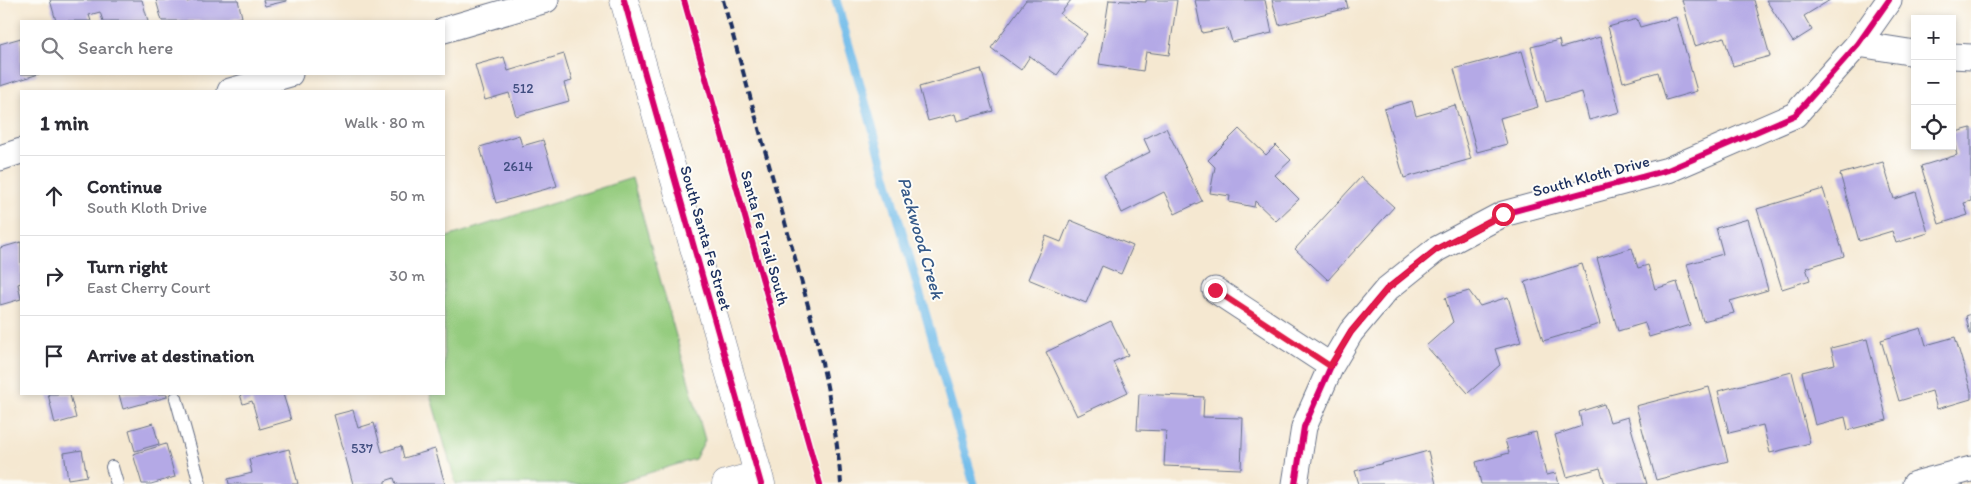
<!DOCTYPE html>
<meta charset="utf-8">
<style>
body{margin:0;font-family:Itim,sans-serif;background:#f2f2f3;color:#2b2b33}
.controls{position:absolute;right:15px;top:15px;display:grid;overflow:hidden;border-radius:0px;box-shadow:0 2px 8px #0003}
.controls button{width:45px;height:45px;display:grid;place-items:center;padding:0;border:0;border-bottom:1px solid #e1e1e2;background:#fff;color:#2b2b33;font:25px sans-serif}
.stop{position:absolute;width:15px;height:15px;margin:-11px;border:4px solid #e11d48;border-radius:50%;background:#fff}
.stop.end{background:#e11d48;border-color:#fff;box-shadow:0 1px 5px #0008}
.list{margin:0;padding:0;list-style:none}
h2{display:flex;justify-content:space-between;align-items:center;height:65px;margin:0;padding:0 20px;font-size:21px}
h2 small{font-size:16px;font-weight:400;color:#7c7c81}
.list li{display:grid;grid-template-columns:32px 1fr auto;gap:15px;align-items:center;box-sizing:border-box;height:80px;padding:0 20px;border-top:1px solid #e1e1e2}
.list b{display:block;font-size:19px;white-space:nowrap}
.list p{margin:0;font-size:16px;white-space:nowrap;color:#7c7c81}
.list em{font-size:16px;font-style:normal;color:#7c7c81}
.icon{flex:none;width:28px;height:28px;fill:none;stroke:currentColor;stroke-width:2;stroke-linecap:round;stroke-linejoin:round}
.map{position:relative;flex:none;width:1971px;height:484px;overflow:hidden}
.search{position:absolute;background:#fff;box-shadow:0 2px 8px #0003;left:20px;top:20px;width:425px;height:55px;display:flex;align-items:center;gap:12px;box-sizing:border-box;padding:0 18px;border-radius:0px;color:#7c7c81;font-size:19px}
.panel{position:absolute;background:#fff;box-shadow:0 2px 8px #0003;left:20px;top:90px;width:425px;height:305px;border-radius:0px}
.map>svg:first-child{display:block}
.green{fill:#95cc7f;stroke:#587e6e}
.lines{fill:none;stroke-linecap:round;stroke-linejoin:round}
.stream{stroke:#71bcea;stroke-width:9}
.building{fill:#b4a9e6}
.service-casing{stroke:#677086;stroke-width:14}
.minor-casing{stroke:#677086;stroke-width:27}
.tertiary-casing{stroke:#677086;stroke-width:29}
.service{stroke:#fff;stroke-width:12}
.minor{stroke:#fff;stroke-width:25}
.tertiary{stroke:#fff;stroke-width:28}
.rail{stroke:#1b2f5e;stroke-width:4;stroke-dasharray:8 4;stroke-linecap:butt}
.cycleway-casing{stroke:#fdfcf7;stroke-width:9}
.cycleway{stroke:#d6006c;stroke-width:6}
.route{stroke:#e11d48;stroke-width:6}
.labels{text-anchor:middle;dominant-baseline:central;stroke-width:4;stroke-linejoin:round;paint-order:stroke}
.number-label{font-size:14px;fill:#414e80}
.street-label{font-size:16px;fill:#1b2f5e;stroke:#fdfcf7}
.water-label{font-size:18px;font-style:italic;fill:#355988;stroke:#fdfcf7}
</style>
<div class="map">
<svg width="1971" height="484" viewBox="0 0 1971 484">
<rect width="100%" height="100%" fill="#fdfcf7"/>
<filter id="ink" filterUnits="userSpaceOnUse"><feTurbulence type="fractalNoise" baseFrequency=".02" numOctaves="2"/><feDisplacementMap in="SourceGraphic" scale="10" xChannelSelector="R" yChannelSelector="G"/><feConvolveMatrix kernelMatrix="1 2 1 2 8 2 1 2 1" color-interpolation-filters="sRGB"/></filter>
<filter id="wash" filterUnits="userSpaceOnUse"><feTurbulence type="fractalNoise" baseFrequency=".0096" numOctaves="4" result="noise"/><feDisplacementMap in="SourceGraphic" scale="20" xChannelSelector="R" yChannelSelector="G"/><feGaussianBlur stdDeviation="1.12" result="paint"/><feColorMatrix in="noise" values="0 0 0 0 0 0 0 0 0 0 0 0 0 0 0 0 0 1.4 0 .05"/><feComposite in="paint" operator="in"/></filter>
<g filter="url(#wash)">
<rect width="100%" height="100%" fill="#f5e8d1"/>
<path class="green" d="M632 178 705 440 695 459 612 484H456L430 394H444V238Z"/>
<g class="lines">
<path class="stream" d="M836 0 974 484"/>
</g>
<g id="blocks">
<path class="building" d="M50 0H142L148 21H103L100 12 89 15 91 21H56Z
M156 0H186L187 2 193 0H238L242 17 226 21H162Z
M263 0H286V1L265 6Z
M1026 0H1071L1060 14 1087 34 1057 75 1030 56 1021 70 991 48Z
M1109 0 1146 2V0H1177L1169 55 1146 52 1143 71 1099 64Z
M1195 0H1265L1272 33 1232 42 1228 28 1202 33Z
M1272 0H1346L1348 8 1279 25Z
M1682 0H1754L1770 56 1733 66 1724 37 1695 46Z
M1766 0H1830L1804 16 1812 30 1793 42Z
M1676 17 1697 91 1666 100 1658 72 1623 82 1608 27 1637 19 1640 27Z
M1600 37 1620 112 1589 120 1582 92 1546 102 1531 47 1559 40 1561 48Z
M21 38V74H39L0 86V44Z
M1522 51 1538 107 1500 118 1507 144 1477 152 1454 69Z
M564 54 572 81 564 83 569 101 516 116 509 93 485 100 475 65 504 57 508 71Z
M981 69 993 111 957 121 955 114 928 121 919 87Z
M1412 101 1416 116 1455 105 1471 159 1404 178 1384 109Z
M1166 128 1202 201 1175 214 1164 192 1122 213 1104 175 1150 152 1144 139Z
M1971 128V201L1964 203 1968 215 1939 224 1921 166 1957 155 1952 133Z
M1239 129 1266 155 1276 145 1291 160 1275 175 1299 199 1276 221 1255 201 1254 207 1229 202 1230 196 1210 193 1215 167 1208 160Z
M519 135 522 146 543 140 557 186 496 203 480 147Z
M1883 162 1894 199 1916 192 1928 233 1896 243 1892 231 1859 241 1840 174Z
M1361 177 1394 207 1328 280 1295 249Z
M1823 189 1844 256 1806 268 1810 280 1782 289 1757 209Z
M1748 219 1768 290 1730 301 1734 313 1703 321 1687 264 1723 254 1716 228Z
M1070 220 1133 246 1121 274 1102 266 1086 303 1028 279 1046 236 1061 242Z
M21 242V283L18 284 21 299 0 305V248Z
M1632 248 1638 268 1648 265 1655 289 1677 282 1690 325 1649 337 1645 323 1618 331 1597 258Z
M1582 264 1600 324 1543 341 1525 282Z
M1469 291 1480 306 1508 297 1521 342 1495 349 1500 365 1468 393 1426 346 1453 322 1445 298Z
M1971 314V334H1970L1966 316Z
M1111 321 1128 355 1113 362 1128 392 1077 416 1046 352Z
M1921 328 1926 345 1955 337 1971 391V399L1937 409 1932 391 1899 401 1881 340Z
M1867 339 1887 420 1848 430 1845 417 1815 425 1802 372 1835 364 1831 348Z
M1792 372 1810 443 1770 453 1763 425 1729 433 1718 391Z
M1709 387 1728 461 1656 480 1636 406Z
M48 394H74L70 395 76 418 55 424Z
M119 394H167V397L123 409Z
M240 394H283L291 420 260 429 252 401 243 404Z
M1139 394 1204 397 1203 417 1243 418 1241 469 1164 466 1166 431 1137 430Z
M1604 404 1610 422 1628 417 1647 484H1605L1600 468 1567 477 1555 435 1582 426 1579 412Z
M353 410 358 428 374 423 382 452 401 446 404 458 435 449 445 484H396L394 478 385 481V484H353L334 415Z
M153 423 159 444 135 451 129 430Z
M1536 432 1546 475 1556 473 1559 484H1481L1476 462 1509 453 1505 440Z
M166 444 175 477 151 484H142L133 454Z
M289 449 298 484H229L228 479 252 473 249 459Z
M82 450 87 476 68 479 64 453Z
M1428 451 1436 484H1359L1355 471Z"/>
</g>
</g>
<g filter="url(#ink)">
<use href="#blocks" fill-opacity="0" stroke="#677086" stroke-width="1"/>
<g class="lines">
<g class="service-casing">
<path id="service" d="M176 398 200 484
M112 467 117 484"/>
</g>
<g class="minor-casing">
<path id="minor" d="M444 30 546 0
M1858 44 1915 53
M1952 56 1971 57
M230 91 290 74
M0 158 21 151
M1215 290 1331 366
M1295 484 1304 427 1331 366 1351 332 1387 289 1437 249 1503 214 1668 170 1795 115 1858 44 1889 0
M1915 484 1971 469"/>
</g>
<g class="tertiary-casing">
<path id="tertiary" d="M624 0 761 484
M726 484 758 475"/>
</g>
<use href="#service" class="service"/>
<use href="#minor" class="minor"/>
<use href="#tertiary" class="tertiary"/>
<path class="rail" d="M723 0C744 75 765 150 786 226 810 311 834 395 841 484"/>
<g class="cycleway-casing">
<path id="cycleway" d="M624 0 761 484
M684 0 820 484
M1295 484 1304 427 1331 366 1351 332 1387 289 1437 249 1503 214 1668 170 1795 115 1858 44 1889 0"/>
</g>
<use href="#cycleway" class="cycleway"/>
</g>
</g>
<g class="lines" filter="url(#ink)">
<path class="route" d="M1215 290 1330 366 1351 332 1387 289 1437 249 1503 214"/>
</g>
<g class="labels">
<g class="number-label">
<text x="523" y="88">512</text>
<text x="518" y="166">2614</text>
<text x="362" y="448">537</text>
</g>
<g class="street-label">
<text transform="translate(1591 176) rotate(-15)">South Kloth Drive</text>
<text transform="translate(706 238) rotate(74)">South Santa Fe Street</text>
<text transform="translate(765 238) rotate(74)">Santa Fe Trail South</text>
</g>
<g class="water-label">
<text transform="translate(921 238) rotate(74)">Packwood Creek</text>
</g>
</g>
</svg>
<div class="controls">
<button>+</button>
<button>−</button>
<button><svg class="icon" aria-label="locate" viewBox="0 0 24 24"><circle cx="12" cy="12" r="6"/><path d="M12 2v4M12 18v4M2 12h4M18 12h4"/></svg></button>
</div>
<div class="stop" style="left:1503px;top:214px"></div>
<div class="stop end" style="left:1215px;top:290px"></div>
<div class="search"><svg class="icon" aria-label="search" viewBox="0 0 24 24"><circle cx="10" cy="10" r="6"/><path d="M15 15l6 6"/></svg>Search here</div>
<section class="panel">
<h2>1 min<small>Walk · 80 m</small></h2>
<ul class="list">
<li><svg class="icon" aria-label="ahead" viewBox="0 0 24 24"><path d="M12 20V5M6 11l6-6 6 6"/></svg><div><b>Continue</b><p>South Kloth Drive</p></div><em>50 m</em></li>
<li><svg class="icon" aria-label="right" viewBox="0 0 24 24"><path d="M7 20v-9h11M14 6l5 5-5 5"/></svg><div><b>Turn right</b><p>East Cherry Court</p></div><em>30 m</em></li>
<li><svg class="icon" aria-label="arrive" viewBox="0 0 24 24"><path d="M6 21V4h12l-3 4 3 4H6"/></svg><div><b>Arrive at destination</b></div></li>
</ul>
</section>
</div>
